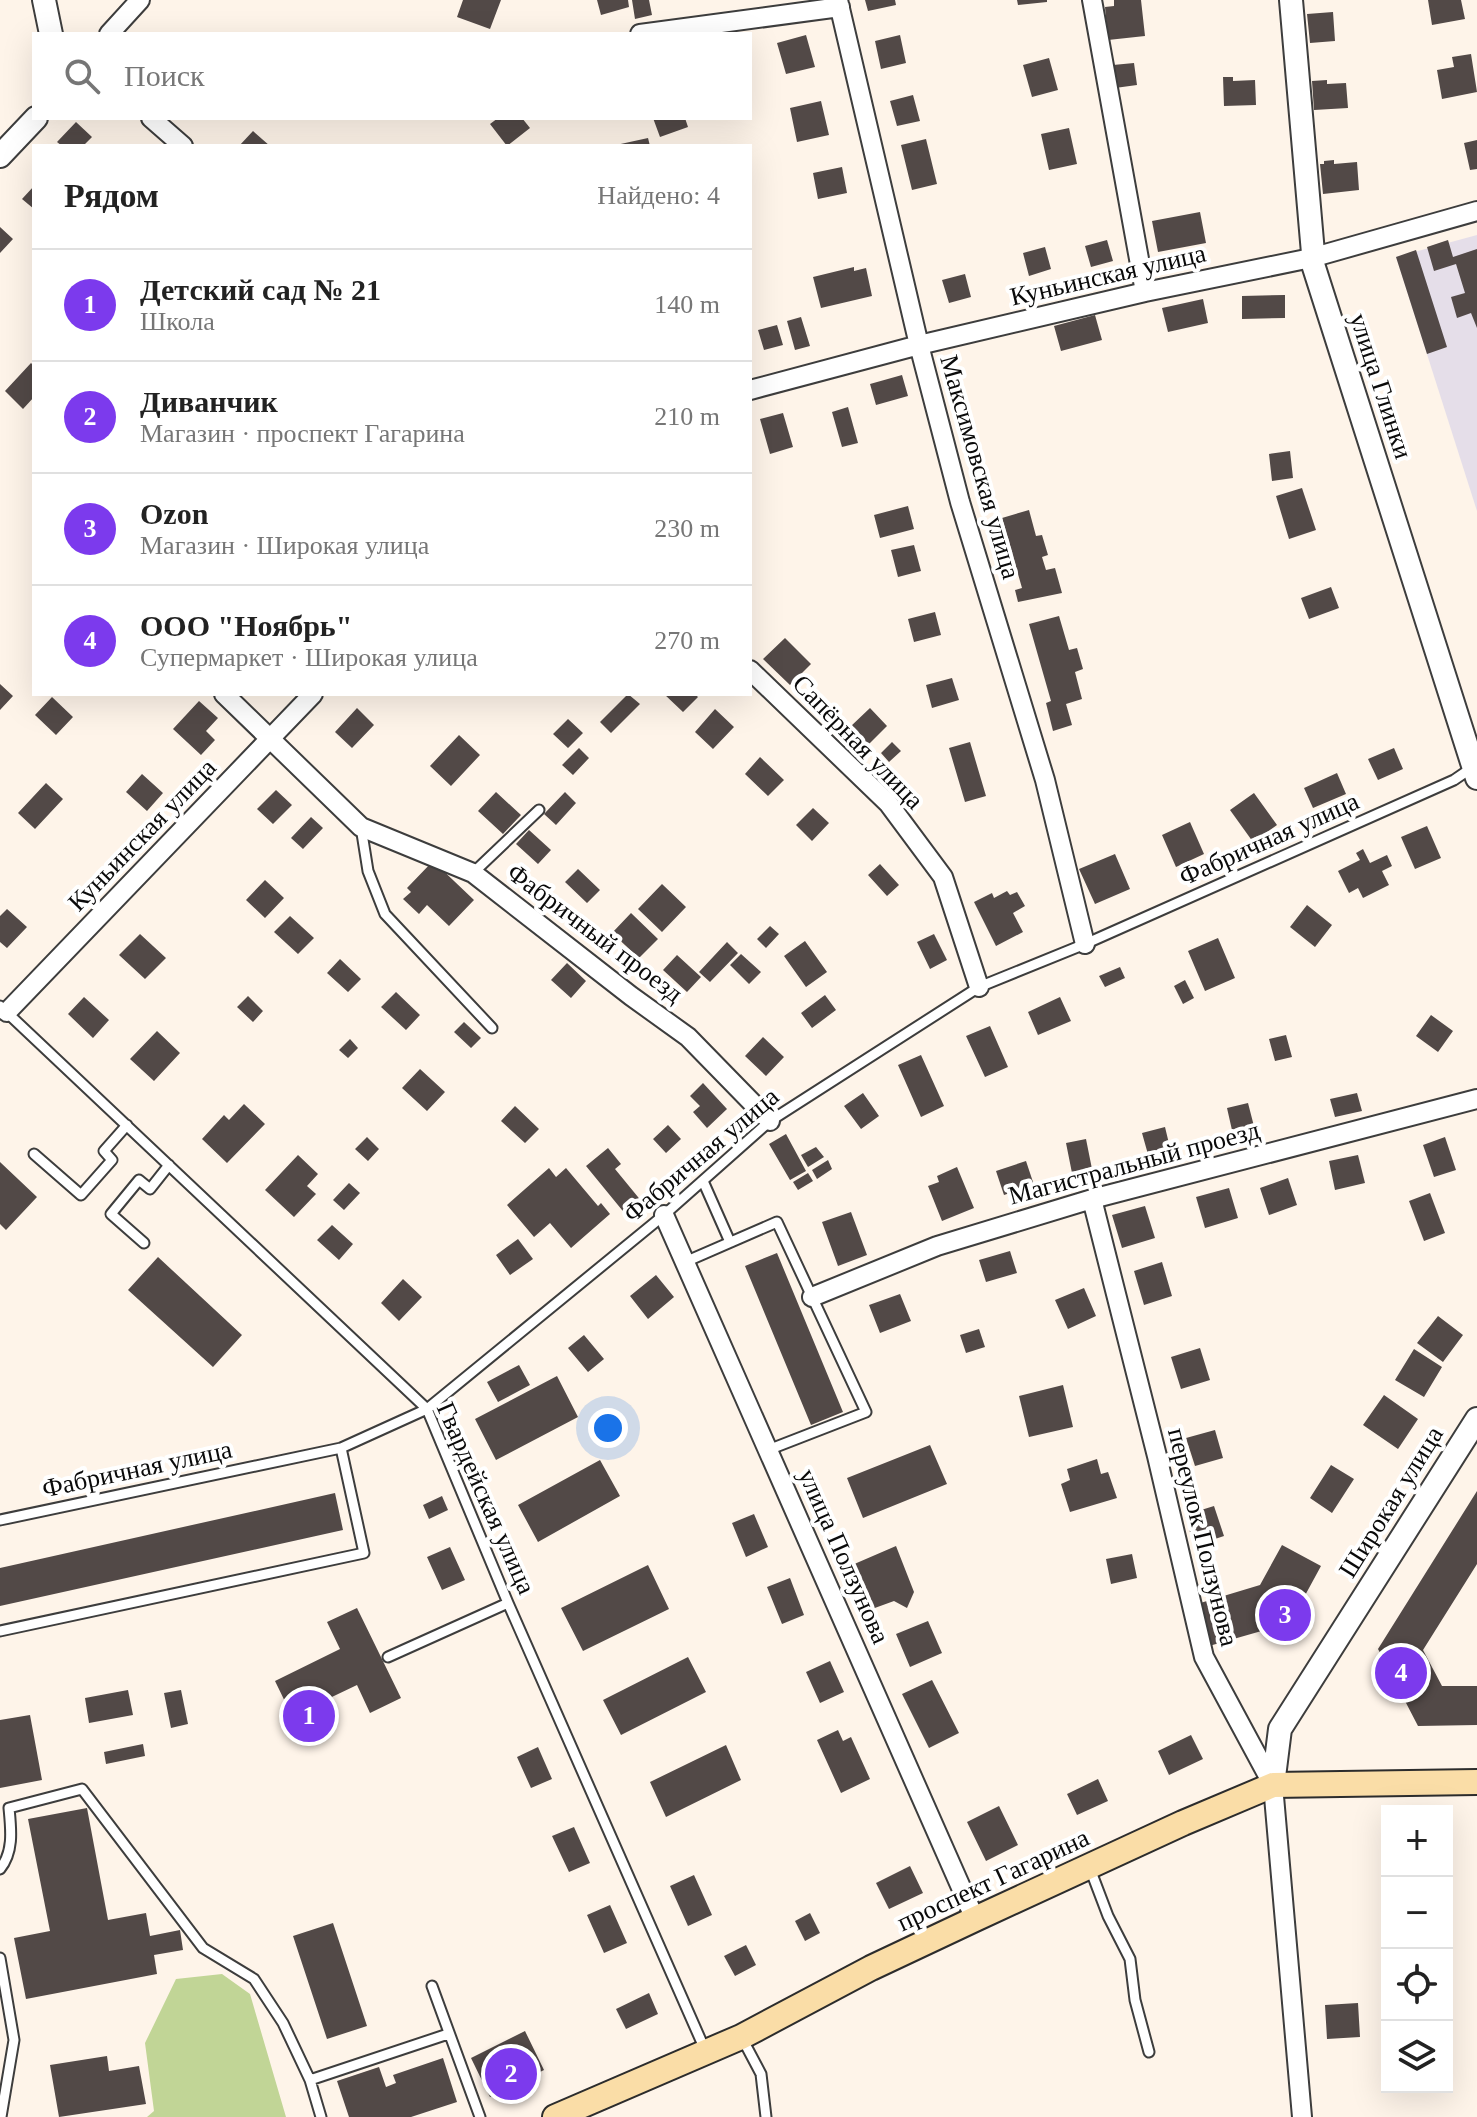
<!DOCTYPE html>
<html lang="ru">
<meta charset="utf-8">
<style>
body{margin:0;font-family:"Times New Roman",serif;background:#f2f2f2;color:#222}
.controls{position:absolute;right:24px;bottom:24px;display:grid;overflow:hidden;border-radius:0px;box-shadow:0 8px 32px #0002}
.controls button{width:72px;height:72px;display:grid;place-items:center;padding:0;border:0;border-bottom:2px solid #e0e0e0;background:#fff;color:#222;font:40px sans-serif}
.you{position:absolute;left:608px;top:1428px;width:28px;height:28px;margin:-20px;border:6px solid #fff;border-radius:50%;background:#1a73e8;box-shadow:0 0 0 12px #1a73e833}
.badge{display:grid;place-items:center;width:52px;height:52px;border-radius:50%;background:#7c3aed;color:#fff;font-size:26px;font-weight:700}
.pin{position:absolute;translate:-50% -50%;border:4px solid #fff;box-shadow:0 2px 8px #0006}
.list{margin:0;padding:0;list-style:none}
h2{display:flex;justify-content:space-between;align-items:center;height:104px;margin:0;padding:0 32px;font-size:34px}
h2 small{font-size:26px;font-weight:400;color:#767676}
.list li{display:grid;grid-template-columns:52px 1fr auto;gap:24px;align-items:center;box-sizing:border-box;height:112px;padding:0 32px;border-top:2px solid #e0e0e0}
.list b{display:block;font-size:30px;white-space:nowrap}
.list p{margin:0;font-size:26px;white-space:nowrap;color:#767676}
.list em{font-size:26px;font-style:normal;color:#767676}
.icon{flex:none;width:44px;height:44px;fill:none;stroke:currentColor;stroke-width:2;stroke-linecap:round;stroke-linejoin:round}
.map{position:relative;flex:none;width:1477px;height:2117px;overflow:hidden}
.search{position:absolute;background:#fff;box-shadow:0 8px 32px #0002;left:32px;top:32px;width:720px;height:88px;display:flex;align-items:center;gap:20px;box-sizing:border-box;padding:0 28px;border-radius:0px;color:#767676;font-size:30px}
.panel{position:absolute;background:#fff;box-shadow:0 8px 32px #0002;left:32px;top:144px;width:720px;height:552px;border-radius:0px}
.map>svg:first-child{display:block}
.industrial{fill:#e5dee9}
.forest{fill:#c1d596}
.building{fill:#524947}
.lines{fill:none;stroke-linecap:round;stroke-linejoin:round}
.service-casing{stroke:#3d3d3d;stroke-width:13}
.minor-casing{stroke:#3d3d3d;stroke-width:22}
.tertiary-casing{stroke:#3d3d3d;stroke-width:26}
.secondary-casing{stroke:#2c2c2c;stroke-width:28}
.service{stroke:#fff;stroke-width:9}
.minor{stroke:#fff;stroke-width:18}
.tertiary{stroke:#fff;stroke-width:22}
.secondary{stroke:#fadda7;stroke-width:24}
.labels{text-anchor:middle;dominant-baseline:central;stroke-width:8;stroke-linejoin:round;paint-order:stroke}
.street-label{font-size:26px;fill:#0a0a0a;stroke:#fff}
</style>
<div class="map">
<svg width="1477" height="2117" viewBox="0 0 1477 2117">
<rect width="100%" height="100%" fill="#fef4e9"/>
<path class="industrial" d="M1477 235V511L1396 257Z"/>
<path class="forest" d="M222 1974 250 1994 286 2117H147L154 2111 145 2043 176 1979Z"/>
<path class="building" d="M463 0H501L490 29 457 17Z
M597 0H628L629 7 601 15Z
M632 0H649L652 15 635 19Z
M865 0H895L896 5 868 11Z
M1017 0H1047V2L1018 5Z
M1114 0H1141L1145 36 1108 40 1105 7 1114 6Z
M1428 0H1461L1465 19 1432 25Z
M1333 12 1335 41 1310 43 1307 14Z
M806 35 815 67 786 74 777 43Z
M900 35 906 63 881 69 875 41Z
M1471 54 1477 92 1442 99 1437 70 1454 67 1452 57Z
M1049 58 1058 90 1032 97 1023 65Z
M1134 63 1137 85 1115 88 1113 65Z
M1223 77H1233V81L1255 80 1256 105 1224 106Z
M1327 80V84L1346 83 1348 108 1314 110 1312 81Z
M913 95 920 121 897 126 890 101Z
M821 101 829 135 797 142 790 108Z
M498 118H522L530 128 507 146 490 124Z
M653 118H685L688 127 660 137Z
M76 122 92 137 83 146H62L57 142Z
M1069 128 1077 164 1049 170 1041 134Z
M253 131 270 146H239Z
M648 138 650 146H616V145Z
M926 139 937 184 912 190 901 145Z
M1477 140V169L1470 170 1464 143Z
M1334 160V164L1357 162 1359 190 1323 194 1320 164H1324V161Z
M842 167 847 193 818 199 813 173Z
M34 186V209L22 199Z
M1200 212 1206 243 1158 252 1152 221Z
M0 227 13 239 0 253Z
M1107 240 1113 261 1091 267 1085 246Z
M1448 240 1453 257 1477 249V328L1471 313 1457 318 1451 297 1465 293 1456 264 1434 271 1427 247Z
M1045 247 1051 269 1029 276 1023 253Z
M1416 250 1447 347 1427 354 1396 257Z
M854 267V271L866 268 872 296 821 308 813 277Z
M965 274 971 297 949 303 942 280Z
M1285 295V318L1242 319V296Z
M1203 299 1208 323 1168 332 1162 308Z
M1095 315 1102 340 1061 351 1054 326Z
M801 317 810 346 795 350 787 321Z
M777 325 783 345 764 350 758 330Z
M31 363 34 366V397L23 409 5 391Z
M902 375 908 396 876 405 870 384Z
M848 407 858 443 842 447 832 412Z
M783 413 793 447 770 454 760 419Z
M1290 451 1293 478 1272 481 1269 454Z
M1302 488 1316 530 1289 539 1276 496Z
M908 506 914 529 880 538 874 515Z
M1029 510 1036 536 1042 535 1048 555 1042 557 1046 570 1055 568 1062 593 1018 602 1015 590 1022 588 1002 518Z
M914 545 921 571 898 577 891 550Z
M1331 587 1339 608 1309 619 1301 598Z
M935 612 941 635 914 642 908 619Z
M1059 616 1069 650 1077 648 1083 669 1075 672 1082 699 1066 704 1072 725 1053 731 1046 703 1051 701 1029 624Z
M785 638 811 664 790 685 763 659Z
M952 678 959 700 932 708 926 685Z
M0 684 13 696 0 710Z
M628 694 640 704 611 733 600 722Z
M664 694H695L698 697 683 712Z
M52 697 73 717 56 735 35 715Z
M199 701 218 718 206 731 215 740 201 755 173 729Z
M357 708 374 725 352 748 335 732Z
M870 708 887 726 867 746 850 727Z
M715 709 734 727 713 749 695 732Z
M568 719 583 733 568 748 553 734Z
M459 735 480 755 451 786 430 766Z
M892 742 901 751 889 762 881 753Z
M970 742 986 796 965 802 949 748Z
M579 748 589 758 573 775 562 765Z
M1394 748 1403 769 1378 780 1368 759Z
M760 757 784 780 768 796 745 774Z
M1337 773 1346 794 1313 808 1304 788Z
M142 774 163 793 147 811 126 792Z
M46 783 63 799 35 829 18 813Z
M276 790 292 805 273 824 257 809Z
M496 792 521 815 503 834 478 811Z
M565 792 576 803 556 825 544 814Z
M1254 793 1277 825 1253 842 1230 810Z
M813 808 829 823 812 841 796 825Z
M311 817 323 828 303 849 291 838Z
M1190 822 1204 854 1176 867 1162 835Z
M1427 826 1441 858 1415 869 1401 837Z
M529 830 551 850 538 864 516 844Z
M1363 849 1370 863 1387 855 1392 866 1382 871 1389 885 1363 898 1358 888 1349 893 1338 871 1360 860 1356 853Z
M1115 854 1130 889 1095 904 1079 869Z
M433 861 474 900 449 926 427 905 419 914 403 899 411 892 407 888Z
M880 864 899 885 887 896 868 875Z
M578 869 600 890 587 903 565 882Z
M265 880 284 898 265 918 246 900Z
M662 884 686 907 662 932 638 909Z
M1007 891 1010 895 1017 892 1025 906 1013 913 1023 932 996 946 974 902 992 893 994 898Z
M1307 905 1332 925 1315 947 1290 927Z
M7 909 27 927 7 948 0 942V916Z
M631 913 658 939 639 958 612 933Z
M290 916 314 938 298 954 274 932Z
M770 926 779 934 766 948 757 939Z
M140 934 166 958 145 979 119 955Z
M934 934 947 960 930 969 917 942Z
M1218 938 1235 978 1205 991 1188 951Z
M805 941 827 972 806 987 784 956Z
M727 942 738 953 710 982 699 972Z
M741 954 761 972 749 984 730 965Z
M677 955 701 977 687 992 663 970Z
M340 959 361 979 348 992 327 973Z
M567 963 586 981 571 998 551 980Z
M1120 967 1125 978 1105 987 1099 976Z
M1185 980 1194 998 1183 1004 1174 986Z
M396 992 420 1015 406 1030 381 1007Z
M825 995 836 1010 812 1028 801 1013Z
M248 996 263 1011 253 1022 237 1007Z
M84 997 109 1020 93 1038 68 1014Z
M1060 997 1071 1021 1038 1035 1028 1012Z
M1431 1015 1453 1031 1438 1052 1416 1036Z
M464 1022 481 1038 471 1048 454 1032Z
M990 1026 1008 1067 985 1077 966 1036Z
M157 1031 180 1053 154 1081 130 1059Z
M1286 1035 1292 1057 1275 1061 1269 1039Z
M763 1037 784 1057 766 1076 745 1056Z
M350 1039 358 1048 348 1058 339 1050Z
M921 1055 944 1106 921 1117 898 1065Z
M420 1069 445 1092 427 1111 402 1088Z
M703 1083 727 1109 707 1128 693 1112 700 1106 690 1096Z
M863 1093 879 1116 861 1129 844 1106Z
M1357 1093 1362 1111 1335 1117 1330 1099Z
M1248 1103 1256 1134 1234 1139 1227 1108Z
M244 1104 265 1124 227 1163 202 1139 224 1115 229 1120Z
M515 1106 539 1129 525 1143 501 1121Z
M668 1125 681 1139 666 1153 653 1139Z
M1165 1127 1171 1152 1149 1158 1142 1133Z
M786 1134 806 1171 790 1180 769 1144Z
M367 1137 379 1149 368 1161 355 1149Z
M1445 1137 1456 1170 1434 1177 1423 1145Z
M1086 1139 1092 1169 1072 1173 1066 1143Z
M816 1147 824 1157 808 1167 801 1155Z
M608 1148 621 1164 615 1169 647 1208 631 1221 586 1166Z
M298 1155 318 1174 307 1186 316 1194 294 1217 265 1190Z
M1358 1155 1365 1183 1335 1190 1329 1161Z
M828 1160 832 1169 817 1179 812 1170Z
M1026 1161 1034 1185 1004 1195 996 1171Z
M0 1162 37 1197 6 1230 0 1224Z
M957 1167 974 1208 942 1221 928 1186 939 1182 937 1176Z
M549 1168 556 1177 566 1168 598 1206 601 1203 610 1214 571 1248 550 1223 534 1237 507 1205Z
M808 1173 813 1181 798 1190 793 1182Z
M1288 1178 1297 1205 1269 1215 1260 1188Z
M349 1183 360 1193 344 1210 333 1200Z
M1229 1188 1238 1218 1205 1228 1196 1197Z
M1430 1193 1445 1233 1424 1241 1409 1201Z
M1145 1206 1155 1238 1122 1248 1112 1215Z
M851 1212 867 1255 838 1266 822 1222Z
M332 1225 353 1244 339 1260 317 1240Z
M518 1239 533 1259 510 1275 496 1255Z
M1010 1251 1017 1273 986 1282 979 1260Z
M777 1253 843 1412 811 1425 745 1266Z
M158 1257 242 1335 213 1367 128 1290Z
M1162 1262 1172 1296 1144 1305 1134 1271Z
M656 1275 674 1297 648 1319 630 1296Z
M403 1279 422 1297 399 1321 381 1303Z
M1084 1288 1096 1316 1068 1329 1055 1300Z
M900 1294 911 1321 880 1333 869 1305Z
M1438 1316 1463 1335 1443 1362 1417 1343Z
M979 1329 985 1347 966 1353 960 1335Z
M584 1335 604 1359 588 1372 568 1348Z
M1200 1348 1210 1380 1181 1389 1171 1357Z
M1414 1349 1442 1367 1424 1397 1395 1380Z
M519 1365 530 1385 498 1402 487 1382Z
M557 1376 578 1417 496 1460 475 1419Z
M1063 1385 1073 1427 1029 1437 1019 1396Z
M1384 1395 1418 1419 1398 1449 1363 1425Z
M1215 1430 1223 1458 1195 1466 1186 1438Z
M930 1445 947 1484 863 1518 847 1478Z
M1097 1459 1101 1474 1108 1472 1117 1498 1070 1512 1061 1484 1070 1480 1067 1469Z
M600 1460 620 1496 538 1542 518 1505Z
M1331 1465 1354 1479 1332 1513 1310 1498Z
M1477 1491V1564L1423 1650 1442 1686H1477V1725L1418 1726 1378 1649Z
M335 1493 343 1530 0 1606V1568Z
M442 1496 448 1510 429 1519 423 1505Z
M1214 1506 1224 1536 1194 1546 1185 1515Z
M754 1514 768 1547 746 1557 732 1523Z
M1282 1545 1321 1566 1290 1623 1209 1646 1197 1604 1260 1585Z
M896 1546 914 1592 907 1608 894 1601 872 1609 852 1565Z
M450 1547 465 1580 442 1590 427 1557Z
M1132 1554 1137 1578 1111 1584 1106 1559Z
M648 1565 669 1609 583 1651 561 1608Z
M790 1578 804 1615 782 1624 767 1587Z
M357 1608 401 1698 370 1713 357 1685 292 1716 275 1681 340 1649 327 1622Z
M928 1621 942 1653 910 1667 896 1634Z
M688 1657 706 1692 621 1735 603 1700Z
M830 1661 844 1692 820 1703 806 1672Z
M932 1680 959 1733 929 1748 902 1694Z
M128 1690 133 1715 89 1723 85 1698Z
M181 1690 188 1724 171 1728 164 1693Z
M30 1715 42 1780 0 1788V1720Z
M838 1730 843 1741 851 1737 870 1779 841 1793 817 1740Z
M1191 1735 1203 1759 1169 1775 1158 1751Z
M143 1744 145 1756 106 1764 104 1752Z
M726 1745 741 1780 666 1817 650 1782Z
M538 1747 552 1779 531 1788 517 1757Z
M1098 1779 1108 1801 1077 1815 1067 1794Z
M999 1806 1018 1845 986 1861 967 1822Z
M87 1808 108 1920 146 1913 150 1936 180 1930 183 1950 154 1955 157 1974 26 1999 14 1938 50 1931 28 1819Z
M574 1827 590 1863 569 1872 552 1836Z
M910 1866 923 1893 889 1909 876 1883Z
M694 1875 712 1915 688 1926 670 1886Z
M610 1905 627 1943 604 1953 587 1915Z
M810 1913 820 1933 805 1941 795 1921Z
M333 1923 367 2026 327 2039 293 1936Z
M746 1945 756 1965 735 1976 724 1956Z
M649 1993 658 2014 626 2029 616 2009Z
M1358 2003 1360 2037 1327 2039 1325 2005Z
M525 2031 544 2070 490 2097 471 2058Z
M107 2056 109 2071 139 2066 146 2104 59 2117 50 2065Z
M443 2058 457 2102 411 2117H349L337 2081 379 2067 386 2087 396 2083 393 2075Z"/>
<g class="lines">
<g class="service-casing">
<path id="service" d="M361 827 368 871 385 914 492 1028
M473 873 539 810
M0 1006 427 1409 508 1603 706 2052
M34 1154 81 1195 112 1160 104 1151 127 1125
M703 1181 730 1242
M144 1243 111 1214 139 1180 150 1189 169 1165
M685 1262 777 1222 866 1412 768 1450
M0 1520 341 1448 427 1409 664 1215 770 1121 979 987 1085 944 1454 780 1473 767
M0 1631 364 1553 341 1448
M388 1657 508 1603
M1089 1866 1108 1916 1130 1959 1135 2000 1149 2052
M0 1869C14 1852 11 1829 9 1808L82 1789 203 1948 254 1979 283 2023 310 2080 321 2117
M0 1958 14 2040 1 2117
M432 1986 480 2117
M743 2040 761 2074 766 2117
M310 2080 448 2034"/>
</g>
<g class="minor-casing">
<path id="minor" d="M838 0 919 345 960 502 1045 780 1085 944
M1092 0 1145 292
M109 34 140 0
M640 34 840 7
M151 118 183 146
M750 390 919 345 1145 292 1311 258 1477 211
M750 670 888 803 943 877 979 987
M224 694 361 827 473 873 631 996 688 1037 770 1121
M7 1012 313 694
M1092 1199 1157 1456 1204 1657 1273 1785 1302 2117
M664 1215 975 1919
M812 1297 937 1246 1092 1199 1477 1099"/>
</g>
<g class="tertiary-casing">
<path id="tertiary" d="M44 0 51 34
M1291 0 1313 253 1311 258 1477 778
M0 156 36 118
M1273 1785 1280 1729 1477 1419"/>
</g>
<g class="secondary-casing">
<path id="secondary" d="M555 2117 741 2037 871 1968 975 1919 1183 1823 1273 1785 1477 1782"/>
</g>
<use href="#service" class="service"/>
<use href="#minor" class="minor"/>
<use href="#tertiary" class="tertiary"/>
<use href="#secondary" class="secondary"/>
</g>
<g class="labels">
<g class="street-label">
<text transform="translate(1108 275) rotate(-13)">Куньинская улица</text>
<text transform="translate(1381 386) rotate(72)">улица Глинки</text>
<text transform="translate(980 467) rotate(74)">Максимовская улица</text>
<text transform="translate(858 742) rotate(46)">Сапёрная улица</text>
<text transform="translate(142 835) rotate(-46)">Куньинская улица</text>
<text transform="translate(1269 839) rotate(-24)">Фабричная улица</text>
<text transform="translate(595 933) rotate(37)">Фабричный проезд</text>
<text transform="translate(701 1155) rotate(-40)">Фабричная улица</text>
<text transform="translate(1134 1163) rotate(-15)">Магистральный проезд</text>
<text transform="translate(137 1469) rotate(-12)">Фабричная улица</text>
<text transform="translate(486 1498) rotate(66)">Гвардейская улица</text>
<text transform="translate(1391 1502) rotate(-58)">Широкая улица</text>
<text transform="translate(1203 1537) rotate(76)">переулок Ползунова</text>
<text transform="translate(844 1556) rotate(66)">улица Ползунова</text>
<text transform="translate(993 1880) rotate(-25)">проспект Гагарина</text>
</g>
</g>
</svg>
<div class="controls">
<button>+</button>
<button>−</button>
<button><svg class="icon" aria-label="locate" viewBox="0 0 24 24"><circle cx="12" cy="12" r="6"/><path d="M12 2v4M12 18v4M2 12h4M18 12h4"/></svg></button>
<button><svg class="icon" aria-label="layers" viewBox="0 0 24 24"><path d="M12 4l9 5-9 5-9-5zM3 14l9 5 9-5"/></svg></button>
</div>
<div class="you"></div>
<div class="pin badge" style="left:309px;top:1716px">1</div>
<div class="pin badge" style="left:511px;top:2074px">2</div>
<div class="pin badge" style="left:1285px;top:1615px">3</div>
<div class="pin badge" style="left:1401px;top:1673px">4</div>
<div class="search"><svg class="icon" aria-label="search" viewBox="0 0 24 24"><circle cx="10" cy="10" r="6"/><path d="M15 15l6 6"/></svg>Поиск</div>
<section class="panel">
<h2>Рядом<small>Найдено: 4</small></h2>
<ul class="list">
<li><span class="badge">1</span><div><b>Детский сад № 21</b><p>Школа</p></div><em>140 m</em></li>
<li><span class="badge">2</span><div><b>Диванчик</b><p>Магазин · проспект Гагарина</p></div><em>210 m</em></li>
<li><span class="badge">3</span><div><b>Ozon</b><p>Магазин · Широкая улица</p></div><em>230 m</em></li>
<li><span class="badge">4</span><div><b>ООО &quot;Ноябрь&quot;</b><p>Супермаркет · Широкая улица</p></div><em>270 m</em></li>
</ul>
</section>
</div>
